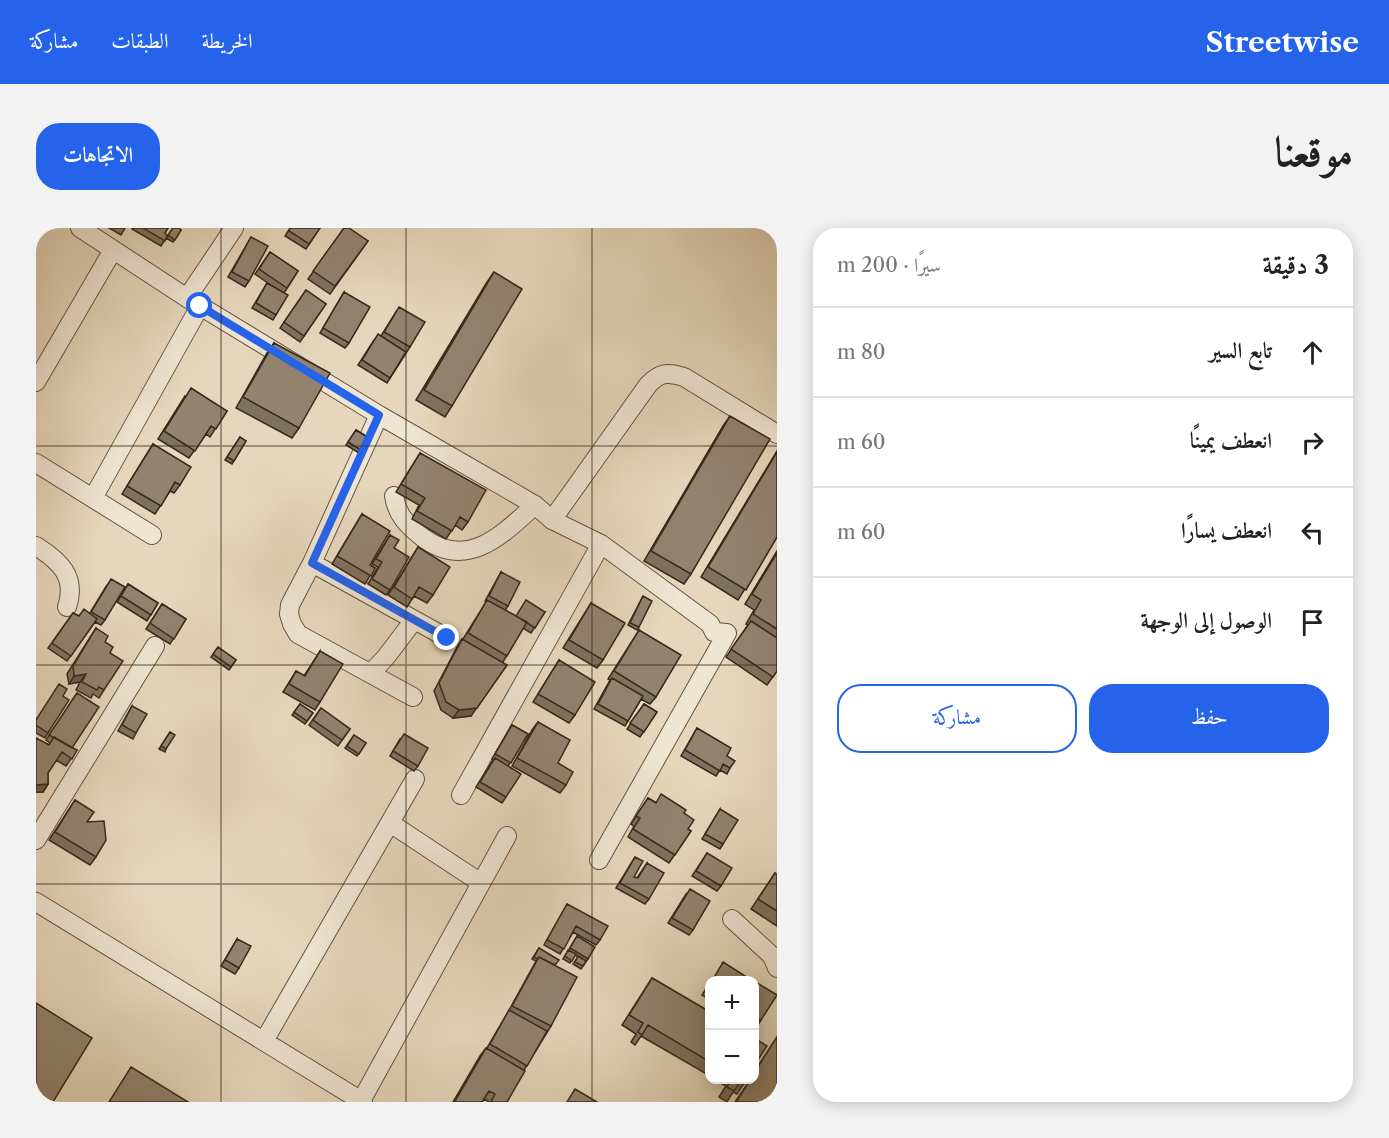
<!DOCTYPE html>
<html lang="ar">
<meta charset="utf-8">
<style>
body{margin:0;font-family:"Libre Caslon Text",Amiri,serif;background:#f2f2f2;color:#222;direction:rtl}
.controls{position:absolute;right:18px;bottom:18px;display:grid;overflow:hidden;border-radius:12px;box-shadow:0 3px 15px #0003}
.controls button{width:54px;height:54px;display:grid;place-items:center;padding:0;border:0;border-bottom:2px solid #e0e0e0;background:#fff;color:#222;font:30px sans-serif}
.stop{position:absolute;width:18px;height:18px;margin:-14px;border:4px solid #2563eb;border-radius:50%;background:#fff}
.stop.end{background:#2563eb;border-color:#fff;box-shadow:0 2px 6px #0008}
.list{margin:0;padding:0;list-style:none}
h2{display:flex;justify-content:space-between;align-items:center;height:78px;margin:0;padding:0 24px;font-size:26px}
h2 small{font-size:20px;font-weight:400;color:#767676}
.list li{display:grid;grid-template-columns:39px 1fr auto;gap:18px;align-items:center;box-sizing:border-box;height:90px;padding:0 24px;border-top:2px solid #e0e0e0}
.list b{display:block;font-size:22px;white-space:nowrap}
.list em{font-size:20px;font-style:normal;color:#767676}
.actions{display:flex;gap:12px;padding:18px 24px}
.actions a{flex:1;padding:14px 0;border:2px solid #2563eb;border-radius:24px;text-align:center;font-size:21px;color:#2563eb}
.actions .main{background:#2563eb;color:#fff}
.icon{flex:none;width:33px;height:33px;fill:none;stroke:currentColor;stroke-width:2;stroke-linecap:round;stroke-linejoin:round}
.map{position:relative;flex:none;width:741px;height:874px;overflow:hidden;direction:ltr;border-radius:24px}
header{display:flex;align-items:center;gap:36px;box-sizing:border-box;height:84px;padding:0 30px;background:#2563eb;color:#fff}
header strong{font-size:28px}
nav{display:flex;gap:33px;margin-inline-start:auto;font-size:21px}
.intro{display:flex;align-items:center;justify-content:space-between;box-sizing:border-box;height:144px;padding:0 36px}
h1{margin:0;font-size:42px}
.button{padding:15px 27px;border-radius:24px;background:#2563eb;color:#fff;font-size:21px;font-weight:700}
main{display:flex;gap:36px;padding:0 36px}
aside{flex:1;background:#fff;border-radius:24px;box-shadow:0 3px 15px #0003}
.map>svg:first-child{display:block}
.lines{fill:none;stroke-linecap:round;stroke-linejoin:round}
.minor-casing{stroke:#625442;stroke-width:20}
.minor{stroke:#efe5d3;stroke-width:18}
.wall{fill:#7e715f;stroke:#36291a;stroke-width:1.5}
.shaded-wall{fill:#665c4d;stroke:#36291a;stroke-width:1.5}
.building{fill:#92836e;stroke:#36291a;stroke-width:1.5}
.route{stroke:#2563eb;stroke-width:8}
.grid{fill:none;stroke:#36291a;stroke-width:1.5;stroke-opacity:0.55}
</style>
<header>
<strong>Streetwise</strong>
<nav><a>الخريطة</a><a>الطبقات</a><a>مشاركة</a></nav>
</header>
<div class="intro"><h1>موقعنا</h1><a class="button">الاتجاهات</a></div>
<main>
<aside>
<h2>3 دقيقة<small>سيرًا · 200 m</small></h2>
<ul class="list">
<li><svg class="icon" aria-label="ahead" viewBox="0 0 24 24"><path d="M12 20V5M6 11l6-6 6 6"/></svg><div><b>تابع السير</b></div><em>80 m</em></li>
<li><svg class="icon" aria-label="right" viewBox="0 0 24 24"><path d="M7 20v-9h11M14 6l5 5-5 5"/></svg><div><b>انعطف يمينًا</b></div><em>60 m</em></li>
<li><svg class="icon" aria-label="left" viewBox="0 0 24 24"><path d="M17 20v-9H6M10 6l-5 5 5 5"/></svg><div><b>انعطف يسارًا</b></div><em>60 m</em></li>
<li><svg class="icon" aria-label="arrive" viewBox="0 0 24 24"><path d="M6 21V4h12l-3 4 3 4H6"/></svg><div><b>الوصول إلى الوجهة</b></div></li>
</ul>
<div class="actions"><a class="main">حفظ</a><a>مشاركة</a></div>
</aside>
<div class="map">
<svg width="741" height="874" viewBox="0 0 741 874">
<rect width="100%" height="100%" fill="#e6d7bc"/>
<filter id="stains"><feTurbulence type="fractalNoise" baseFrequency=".00333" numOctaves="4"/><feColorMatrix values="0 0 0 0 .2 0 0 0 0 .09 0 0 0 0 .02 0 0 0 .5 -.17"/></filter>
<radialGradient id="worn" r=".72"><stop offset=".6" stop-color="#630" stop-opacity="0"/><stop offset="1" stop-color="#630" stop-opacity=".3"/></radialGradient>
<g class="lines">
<g class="minor-casing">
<path id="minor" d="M44 0 151 70 343 187 499 277 516 292 565 316 674 396 678 404 691 405 563 632
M151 70 198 0
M0 154 77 22
M343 187 276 335 254 377 253 386 256 396 262 406 377 469
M0 235 116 307
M358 268C361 287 371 297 386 309 431 343 465 308 499 277
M57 270 164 78
M516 292 612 157C624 144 632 144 648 149L741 206
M0 318C24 333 41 349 31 379
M276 335 411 410
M335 445 350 429 378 392
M425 567 565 316
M354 595 445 655
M0 612 119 418
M0 674 327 874
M696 691 736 728 741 740
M228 813 379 551
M325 873 471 608"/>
</g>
<use href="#minor" class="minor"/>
</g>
<path class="wall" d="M73 0H89L85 7Z
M96 0H132L129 5 131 9 137 0 145 2 137 14 130 10 125 18 96 1Z
M254 0H284L270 21 249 8Z
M308 0 332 13 294 66 272 51Z
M215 9 213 53 209 59 192 49Z
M234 24 262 43 248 65 240 87 237 92 216 80 231 55 239 60 219 46Z
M458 44 416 178 409 189 380 172 451 54Z
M270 62 290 76 264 114 244 100Z
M308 64 313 115 309 120 284 105Z
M360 84 374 119 351 155 322 137 338 112 345 108Z
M238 115 263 200 256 210 200 180 231 125Z
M149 168 191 183 174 209 170 206 153 230 122 211Z
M694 188 655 346 648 356 608 333 687 198Z
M320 202 333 210 323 225 310 217Z
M204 209 210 213 196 236 189 232Z
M117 216 144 257 138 265 134 263 119 286 86 266Z
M741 223V309L702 372 665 349Z
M384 225 432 294 426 302 419 297 410 311 376 291 383 277 360 264Z
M326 286 334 337 339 340 329 356 296 336Z
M354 307 358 320 354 362 350 367 332 356 342 339 336 336Z
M382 319 397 367 391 375 378 368 371 379 352 367Z
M741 323V443L731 457 690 429 712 397 710 396 718 382 709 376Z
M465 344 472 378 469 382 480 388 509 384 495 405 487 400 435 488 417 490 405 482 398 463 421 419 426 411H427L450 374 449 373Z
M92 356 122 375 111 393 81 374Z
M71 357 69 392 65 397 59 394 31 433 12 420 37 385 43 388 54 385Z
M607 368 603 399 601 402 592 397Z
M555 375 567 432 561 440 527 420Z
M126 376 150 391 134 416 110 401Z
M60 400 69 414 74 425 68 462 63 470 57 466 55 470 40 462 44 454 33 456 31 446Z
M603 402 620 469 614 476 605 471 589 498 558 481 574 452 572 451Z
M182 419 200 432 193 442 175 429Z
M284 423V474L279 482 247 464 260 443 268 448Z
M523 432 539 487 533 495 497 474Z
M41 465 36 520 41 522 30 538 20 532 12 545V556L7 564H0V510L13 517 14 515 10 512Z
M27 468 12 505 9 510 0 505V491Z
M264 476 277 485 269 496 256 487Z
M608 476 621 484 604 509 591 501Z
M96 478 100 505 97 511 82 503Z
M285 480 314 501 302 518 273 497Z
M502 494 522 535 530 557 524 565 476 538 496 502Z
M476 497 492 506 472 538 470 569 466 575 440 559 457 532 456 531Z
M661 500 691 528 694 540 691 546 684 542 680 548 645 528Z
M134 504 130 521 129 524 123 521Z
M318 507 330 515 321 528 309 520Z
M364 511 382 538 378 543 354 528Z
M612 570 619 574 648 585 652 601 655 603 633 635 592 609 598 598 595 596Z
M39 572 51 594 60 629 54 637 13 612Z
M684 581 687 616 684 621 666 611Z
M671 625 685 658 681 663 656 648Z
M599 629 598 649 601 650 611 635 613 671 609 676 580 660Z
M739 645 741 647V698L715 681Z
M650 666 657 702 653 707 632 695Z
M531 676 564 712 560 717 537 704 524 726 508 717Z
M541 708 552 731 545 741 537 736 542 729 539 727 534 735 527 731Z
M201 711 203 740 199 746 185 738Z
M503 720 519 737 515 798 488 842 471 874H453L448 871 446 874H417L444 828 450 820H451L472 784 500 733 496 731Z
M616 750 674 784V848L605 808 599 817 595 814 600 806 586 797Z
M718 753 725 792 720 800 718 799Z
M674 755V772L666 767Z
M741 809V874H699L714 852H718V844Z
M679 852H710L701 866 697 864 691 874 683 869 690 858Z"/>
<path class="shaded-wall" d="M471 437 435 488 417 490 423 482Z
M50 446 44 454 33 456 38 448Z
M12 556 7 564H0V557Z"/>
<path class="building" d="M107 0H132L129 5 131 8 129 13Z
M137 0H143L145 2 139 12 132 7Z
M254 0H284L273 16 253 3Z
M308 0H313L332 13 299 58 277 43Z
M215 9 232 18 213 53 196 44Z
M234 24 262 43 251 60 223 41Z
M458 44 486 61 416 178 388 162Z
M231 55 252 67 240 87 220 75Z
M270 62 290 76 268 108 248 94Z
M308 64 334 79 313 115 287 100Z
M363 79 389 94 374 119 348 104Z
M342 106 370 124 354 150 326 132Z
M238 115 294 145 263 200 207 169Z
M155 160 191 183 180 201 175 198 159 223 128 203Z
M694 188 734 211 655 346 615 323Z
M320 202 333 210 325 222 312 214Z
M204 209 210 213 198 233 191 229Z
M117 216 155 239 144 257 139 254 125 278 91 258Z
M741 224V309L710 362 672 339Z
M384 225 450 262 432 294 424 289 416 303 381 283 389 270 365 256Z
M326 286 354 303 334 337 339 340 335 348 301 328Z
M354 307 363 312 358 320 373 329 354 362 336 351 346 334 340 331Z
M382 319 414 339 397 367 383 359 376 371 358 359Z
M741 325V401L717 386 725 372 716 366Z
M465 344 484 354 472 378 453 368Z
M75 351 89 359 69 392 55 384Z
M92 356 122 375 115 387 85 368Z
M607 368 616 373 603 399 594 395Z
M451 372 491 394 471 428 432 405Z
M490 372 509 384 499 400 480 388Z
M555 375 589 395 567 432 533 412Z
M126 376 150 391 138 411 114 395Z
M48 381 61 391 35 428 16 415 37 385 43 388Z
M715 393 741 410V443L737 449 695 421Z
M60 400 72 408 69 414 77 419 74 425 87 433 68 462 63 459 61 462 46 454 50 446 38 448 37 438Z
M603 402 645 427 620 469 578 443Z
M426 411 471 437 441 480 423 482 410 474 403 455Z
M182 419 200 432 195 439 177 426Z
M284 423 307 436 284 474 253 456 260 443 269 448Z
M523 432 559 454 539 487 502 466Z
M576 450 607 468 592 493 562 476Z
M23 456 31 461 27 468 33 472 12 505 0 497V492Z
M41 465 63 479 36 520 13 507Z
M264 476 277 485 271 493 258 484Z
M608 476 621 484 608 504 594 495Z
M96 478 111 486 100 505 86 497Z
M285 480 314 501 306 512 277 492Z
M502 494 534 512 522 535 537 544 530 557 481 530Z
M476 497 492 506 475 535 459 526Z
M661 500 695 520 691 528 699 533 694 540 687 536 684 543 649 522Z
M134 504 139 507 130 521 125 518Z
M368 506 392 520 382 538 357 523Z
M318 507 330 515 323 526 311 518Z
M18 509 41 522 36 531 26 524 12 545V556L0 557V510L13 517Z
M459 530 485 546 470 569 444 554Z
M625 566 650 582 648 585 658 592 652 601 655 603 639 627 597 601 604 590 600 588 612 570 620 575Z
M39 572 58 584 51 594 68 593 70 612 60 629 19 604Z
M684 581 702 592 687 616 669 606Z
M671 625 696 640 685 658 660 643Z
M599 629 607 633 598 649 602 650 611 635 628 645 613 671 584 655Z
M739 645 741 647V683L722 671Z
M654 661 674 673 657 702 636 690Z
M531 676 572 698 564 712 540 698 528 721 511 712Z
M541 708 559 719 552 731 534 720Z
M201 711 215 718 203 740 189 732Z
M503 720 523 732 519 737 503 729 502 731 498 729Z
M532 722 540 726 536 733 529 728Z
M542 728 550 733 547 738 539 734Z
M503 729 541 749 515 798 476 778Z
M687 734 717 753H676Z
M616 750 674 784V834L612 797 606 807 602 804 607 795 593 787Z
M718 753 741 767 725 792 718 788Z
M0 775 56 810 17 874H0Z
M473 782 511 803 491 838 454 816Z
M741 809V874H703L701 873 714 852H718V845Z
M718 810 731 818 718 838Z
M450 820 489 843 471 874H455L459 866 453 863 446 874H421L419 873Z
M95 839 152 874H73Z
M695 852H710L708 856 704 854 698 863 691 859Z
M539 861 561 874H531Z"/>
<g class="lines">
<path class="route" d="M164 78 343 187 276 335 411 410"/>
</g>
<path class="grid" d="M185 0V874M370 0V874M556 0V874M0 218H741M0 437H741M0 656H741"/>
<rect width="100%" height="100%" filter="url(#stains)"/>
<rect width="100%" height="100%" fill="url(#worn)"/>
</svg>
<div class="controls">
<button>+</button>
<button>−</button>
</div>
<div class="stop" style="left:164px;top:78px"></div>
<div class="stop end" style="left:411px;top:410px"></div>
</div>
</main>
